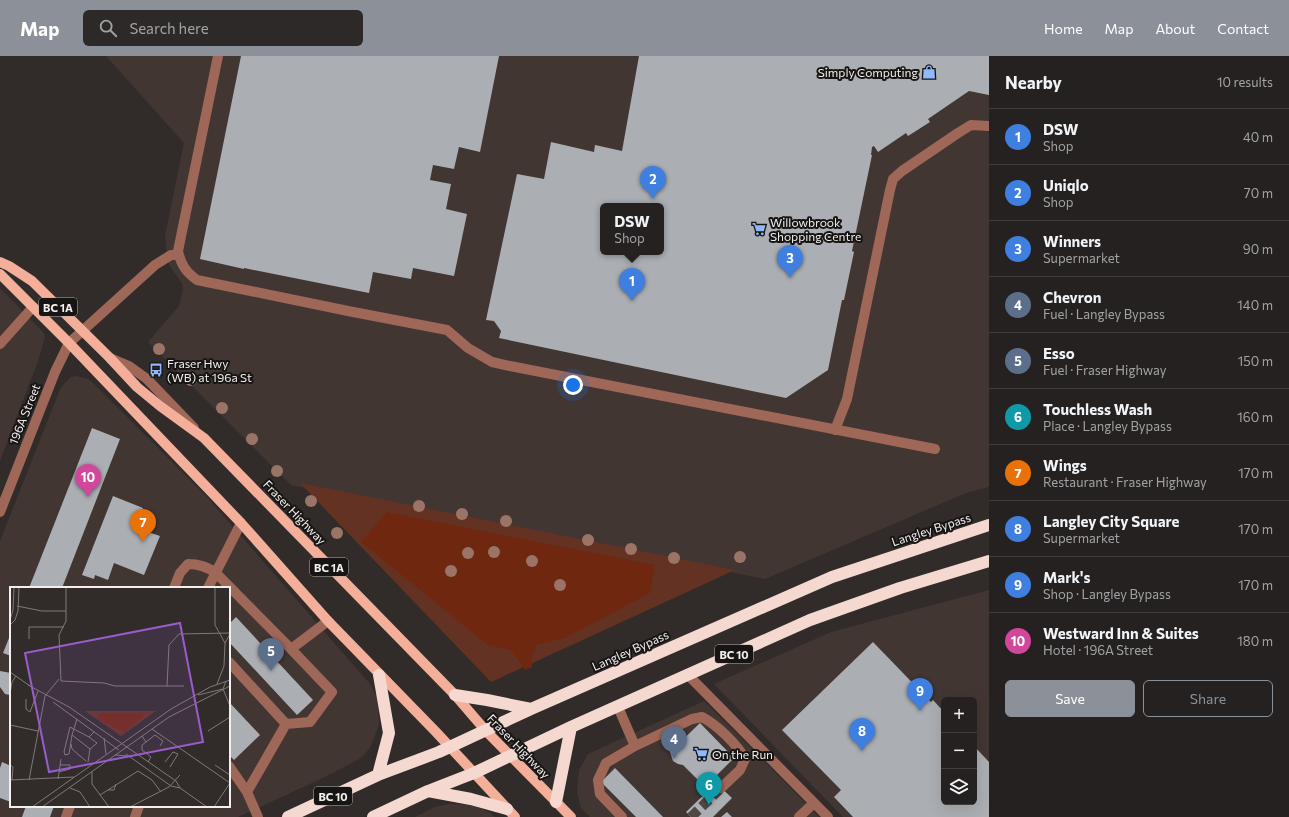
<!DOCTYPE html>
<meta charset="utf-8">
<style>
body{margin:0;font-family:Commissioner,sans-serif;background:#2d2929;color:#f1f3f6}
.controls{position:absolute;right:12px;bottom:12px;display:grid;overflow:hidden;border-radius:6px;box-shadow:0 4px 16px #0002}
.controls button{width:36px;height:36px;display:grid;place-items:center;padding:0;border:0;border-bottom:1px solid #423e3e;background:#252120;color:#f1f3f6;font:20px sans-serif}
.you{position:absolute;left:573px;top:329px;width:14px;height:14px;margin:-10px;border:3px solid #fff;border-radius:50%;background:#1a73e8;box-shadow:0 0 0 6px #1a73e833}
.badge{display:grid;place-items:center;width:26px;height:26px;border-radius:50%;background:#8c9099;color:#fff;font-size:13px;font-weight:700}
.pin{position:absolute;translate:-50% -33px;filter:drop-shadow(0 1px 2px #0008)}
.pin::after{content:'';position:absolute;top:21px;width:14px;height:12px;background:inherit;clip-path:polygon(0 0,100% 0,50% 100%)}
.popup{position:absolute;left:600px;top:147px;width:64px;height:52px;box-sizing:border-box;display:grid;place-content:center;border-radius:6px;background:#252120;filter:drop-shadow(0 1px 3px #0005);font-size:13px;white-space:nowrap;color:#a3a3a5}
.popup b{font-size:15px;color:#f1f3f6}
.popup::after{content:'';position:absolute;left:50%;top:100%;margin-left:-8px;border:8px solid transparent;border-top-color:#252120}
.list{margin:0;padding:0;list-style:none}
h2{display:flex;justify-content:space-between;align-items:center;height:52px;margin:0;padding:0 16px;font-size:17px}
h2 small{font-size:13px;font-weight:400;color:#a3a3a5}
.list li{display:grid;grid-template-columns:26px 1fr auto;gap:12px;align-items:center;box-sizing:border-box;height:56px;padding:0 16px;border-top:1px solid #423e3e}
.list b{display:block;font-size:15px;white-space:nowrap}
.list p{margin:0;font-size:13px;white-space:nowrap;color:#a3a3a5}
.list em{font-size:13px;font-style:normal;color:#a3a3a5}
.actions{display:flex;gap:8px;padding:12px 16px}
.actions a{flex:1;padding:9px 0;border:1px solid #8c9099;border-radius:6px;text-align:center;font-size:14px;color:#8c9099}
.actions .main{background:#8c9099;color:#fff}
.icon{flex:none;width:22px;height:22px;fill:none;stroke:currentColor;stroke-width:2;stroke-linecap:round;stroke-linejoin:round}
.map{position:relative;flex:none;width:989px;height:761px;overflow:hidden}
header{display:flex;align-items:center;gap:24px;box-sizing:border-box;height:56px;padding:0 20px;background:#8c9099;color:#fff}
header strong{font-size:19px}
nav{display:flex;gap:22px;margin-inline-start:auto;font-size:14px}
.search{width:280px;height:36px;background:#2d2929;display:flex;align-items:center;gap:10px;box-sizing:border-box;padding:0 14px;border-radius:6px;color:#a3a3a5;font-size:15px}
main{display:flex}
aside{flex:1;background:#252120}
.map>svg:first-child{display:block}
.built{fill:#423633;fill-rule:evenodd}
.green{fill:#643223}
.water{fill:#70270f}
.building{fill:#abafb4;fill-rule:evenodd}
.lines{fill:none;stroke-linecap:round;stroke-linejoin:round}
.minor-tunnel{stroke:#4e4947;stroke-width:10;stroke-dasharray:10 5;stroke-linecap:butt}
.minor{stroke:#9f6757;stroke-width:10}
.major{stroke:#f4af9a;stroke-width:10}
.highway{stroke:#f5d8d0;stroke-width:12}
.tree{fill:#9b7468}
.labels{text-anchor:middle;dominant-baseline:central;stroke-width:4;stroke-linejoin:round;paint-order:stroke}
.shield{fill:#171514;stroke:#b0aeac;stroke-width:1}
.shield-label{font-size:11px;font-weight:bold;fill:#f2efed}
.poi-label{font-size:12px;fill:#f2efed;stroke:#171514;text-anchor:start}
.street-label{font-size:12px;fill:#f2efed;stroke:#171514}
.inset-road{fill:none;stroke:#7e7a78;stroke-width:1}
.view{fill:#995dca;fill-opacity:0.15;stroke:#995dca;stroke-width:2}
.inset-edge{fill:none;stroke:#f2efed;stroke-width:2}
</style>
<header>
<strong>Map</strong>
<div class="search"><svg class="icon" aria-label="search" viewBox="0 0 24 24"><circle cx="10" cy="10" r="6"/><path d="M15 15l6 6"/></svg>Search here</div>
<nav><a>Home</a><a>Map</a><a>About</a><a>Contact</a></nav>
</header>
<main>
<div class="map">
<svg width="989" height="761" viewBox="0 0 989 761">
<rect width="100%" height="100%" fill="#312c2a"/>
<path class="built" d="M106 0H989V431L966 437 765 523 291 429 148 286 179 250 183 234 182 227 173 215 169 208 166 191 165 180 184 87ZM603 150H661V196H603Z
M0 232 43 276 45 281 38 305 0 405Z
M76 320 88 323 94 328 206 440 370 628 377 641 378 649 379 667 377 674 370 692 361 702 327 720 238 761H0V485L61 331 71 321ZM11 532H229V750H11Z
M989 534V761H843L714 628 831 576ZM944 644H974V746H944Z
M704 645 768 709 819 761H590L581 752 577 736 579 714 588 698Z
M449 748 470 749 480 752 490 757 495 761H415L435 751Z"/>
<path class="green" d="M300 427 735 514 491 626Z"/>
<path class="water" d="M387 456 655 509 650 537 565 582 536 589 532 601V611L525 614 511 594 488 589 361 486Z"/>
<path class="building" d="M241 0H499L480 96 459 91 454 113 433 109 430 124 451 128 446 153 467 158 454 220 413 212 411 223 373 216 369 237 244 212V213L200 203Z
M639 0H989V39L969 35 928 63 930 66 908 80 906 77 878 96 874 90 872 91 871 99H872L852 195 854 196 844 244H842L828 314 786 342 499 282 501 275 494 265 486 264 517 118 544 123 551 86 594 96 595 89 622 95ZM603 150H661V196H603Z
M92 372 120 383 62 532H29Z
M113 440 143 452 138 466 147 469 145 475 160 480 144 519 114 507 108 524 95 519 94 523 82 519Z
M236 561 313 644 297 659 229 586V568Z
M11 577V600L3 597Z
M873 586 931 646 933 644 944 656V746H974V690L989 706V761H853L834 741 841 734 782 674Z
M0 615 11 617V645L9 644 10 639 5 638 0 631Z
M229 646 260 679 234 704 229 699Z
M700 667 734 702 705 731 683 709 678 708 673 705 670 696Z
M2 706 11 710V746L0 742V712Z
M615 712 663 761H636L601 726Z
M716 727 732 742 713 761H691L686 756Z
M26 750H54L50 761H22Z
M727 756 732 761H721Z"/>
<g class="lines">
<path class="minor-tunnel" d="M691 761 721 732"/>
<path class="minor" d="M218 0 178 195C181 209 186 216 197 224L348 255 447 274 468 292 492 306 510 310 935 393
M0 288 33 251
M110 302 129 310 147 323 194 372
M835 374 847 343 890 134 893 123 902 115 958 77 971 69 989 70
M0 456 55 316 69 287 155 209 171 199H179
M174 532 180 517 188 508C199 508 206 511 215 516L291 593
M208 532 241 467
M229 606 286 668 310 666 332 636 291 593 328 565
M688 619 828 761
M618 651 635 690 606 707 598 724 600 738 622 761
M635 690 692 663 702 661C717 669 737 688 745 703L740 714 721 732
M229 710 247 736
M66 761 70 750
M135 761 139 750
M258 761 247 736 286 668
M799 761 814 747"/>
<path class="major" d="M0 206 9 210 32 225 110 302 137 331 160 350 204 382 455 639 486 675 571 761
M0 218 69 287 241 467 328 565 436 676 515 761"/>
<path class="highway" d="M455 639 487 644 531 653
M378 719 389 677 379 619
M428 735 471 743 507 753
M556 746 571 671
M288 761 378 719 439 696 531 653 832 521 989 469
M373 761 428 735 474 717 571 671 810 564 900 532 989 505"/>
</g>
<g class="tree">
<circle cx="159" cy="293" r="6"/>
<circle cx="191" cy="324" r="6"/>
<circle cx="222" cy="352" r="6"/>
<circle cx="252" cy="383" r="6"/>
<circle cx="277" cy="415" r="6"/>
<circle cx="311" cy="445" r="6"/>
<circle cx="419" cy="450" r="6"/>
<circle cx="462" cy="458" r="6"/>
<circle cx="506" cy="465" r="6"/>
<circle cx="337" cy="477" r="6"/>
<circle cx="588" cy="484" r="6"/>
<circle cx="631" cy="493" r="6"/>
<circle cx="494" cy="496" r="6"/>
<circle cx="468" cy="497" r="6"/>
<circle cx="740" cy="501" r="6"/>
<circle cx="674" cy="502" r="6"/>
<circle cx="532" cy="505" r="6"/>
<circle cx="451" cy="515" r="6"/>
<circle cx="560" cy="529" r="6"/>
</g>
<defs>
<g id="shop-bare" transform="scale(1.08)"><path d="M-5-2.5h2.3a2.7 3.5 0 0 1 5.4 0H5L5.5 6h-11ZM-1.5-2.5h3a1.5 2.3 0 0 0-3 0Z" fill="#8eb9fc" stroke="#171514" stroke-width="2.5" paint-order="stroke"/></g>
<g id="supermarket-bare" transform="scale(1.08)"><path d="M-6-5.5h2.5l.6 2H6L4.5 2H-2.5L-4.4-4H-6ZM-1.5 3.2a1.3 1.3 0 1 0 .1 0ZM3 3.2a1.3 1.3 0 1 0 .1 0Z" fill="#8eb9fc" stroke="#171514" stroke-width="2.5" paint-order="stroke"/></g>
<g id="bus-bare" transform="scale(1.08)"><path d="M-5-6H5V4H4V6H2V4H-2V6H-4V4H-5ZM-3.5-4V0h7V-4ZM-3.5 1.2v1.5H-2V1.2ZM2 1.2v1.5H3.5V1.2Z" fill="#8eb9fc" stroke="#171514" stroke-width="2.5" paint-order="stroke"/></g>
</defs>
<g fill-rule="evenodd">
<use href="#shop-bare" x="929" y="16"/>
<use href="#supermarket-bare" x="759" y="173"/>
<use href="#bus-bare" x="156" y="314"/>
<use href="#supermarket-bare" x="701" y="698"/>
</g>
<g class="labels">
<g class="shield">
<rect x="39" y="242" width="38" height="18" rx="3"/>
<rect x="310" y="502" width="38" height="18" rx="3"/>
<rect x="715" y="589" width="38" height="18" rx="3"/>
<rect x="314" y="731" width="38" height="18" rx="3"/>
</g>
<g class="shield-label">
<text x="58" y="251">BC 1A</text>
<text x="329" y="511">BC 1A</text>
<text x="734" y="598">BC 10</text>
<text x="333" y="740">BC 10</text>
</g>
<g class="poi-label">
<text x="918" y="16" text-anchor="end">Simply Computing</text>
<text x="770" y="166">Willowbrook<tspan x="770" dy="14">Shopping Centre</tspan></text>
<text x="167" y="307">Fraser Hwy<tspan x="167" dy="14">(WB) at 196a St</tspan></text>
<text x="712" y="698">On the Run</text>
</g>
<g class="street-label">
<text transform="translate(24 358) rotate(-68)">196A Street</text>
<text transform="translate(295 456) rotate(46)">Fraser Highway</text>
<text transform="translate(931 473) rotate(-18)">Langley Bypass</text>
<text transform="translate(630 594) rotate(-24)">Langley Bypass</text>
<text transform="translate(519 690) rotate(46)">Fraser Highway</text>
</g>
</g>
<g transform="translate(10 531)">
<rect width="220" height="220" fill="#312c2a"/>
<path d="M75 124H146L111 149Z" fill="#643223"/>
<path d="M90 126H133V130L117 142 116 146 87 131Z" fill="#70270f"/>
<path class="inset-road" d="M56 0V34L49 48 51 94 94 96 105 99H174M205 0V38L215 56M7 19 32 24H56M0 33 3 23 4 0M0 38 5 33 8 24 9 0M19 52V40H54M0 85 20 99M216 94 213 102 220 119M207 97 214 79 215 56 220 47M18 98 59 120 166 194 170 201 197 220M157 99 159 58 169 47 220 46M0 107 2 95 6 89M188 108 213 102M16 112V122L20 125 28 104M43 115 109 163M67 132 62 148 80 162 87 156 79 150 84 145M0 138 28 144M142 142 220 196M198 144 220 130M62 148 59 167 55 168 54 165 60 140 79 150M132 149 136 155 132 158V163L141 170 138 175M94 151 96 167M136 155 145 148 153 154 150 159M61 157 62 162 76 174M116 167 161 199 170 201M105 168 118 169M78 175 80 162M155 175 163 165 168 167 160 180M0 178 3 180 2 193M205 178 220 188M49 185 60 182V178H50M82 185V197L99 220M48 192 51 172M0 193 64 190M19 193 35 109 49 92M60 201 70 205 80 220M98 203H104L106 197M90 208 128 184 142 193 151 205M22 220 161 122 200 100 220 93M32 220 159 130 220 99M120 220 159 200 170 188M204 220 220 196"/>
<path class="view" d="M170 36 193 155 39 185 15 66Z"/>
<rect width="220" height="220" class="inset-edge"/>
</g>
</svg>
<div class="controls">
<button>+</button>
<button>−</button>
<button><svg class="icon" aria-label="layers" viewBox="0 0 24 24"><path d="M12 4l9 5-9 5-9-5zM3 14l9 5 9-5"/></svg></button>
</div>
<div class="you"></div>
<div class="pin badge" style="left:632px;top:245px;background:#3f7fe0">1</div>
<div class="popup"><b>DSW</b>Shop</div>
<div class="pin badge" style="left:653px;top:143px;background:#3f7fe0">2</div>
<div class="pin badge" style="left:790px;top:222px;background:#3f7fe0">3</div>
<div class="pin badge" style="left:674px;top:703px;background:#5c6f8a">4</div>
<div class="pin badge" style="left:271px;top:615px;background:#5c6f8a">5</div>
<div class="pin badge" style="left:709px;top:749px;background:#0f9aa8">6</div>
<div class="pin badge" style="left:143px;top:486px;background:#e8710a">7</div>
<div class="pin badge" style="left:862px;top:695px;background:#3f7fe0">8</div>
<div class="pin badge" style="left:920px;top:655px;background:#3f7fe0">9</div>
<div class="pin badge" style="left:88px;top:441px;background:#d1479c">10</div>
</div>
<aside>
<h2>Nearby<small>10 results</small></h2>
<ul class="list">
<li><span class="badge" style="background:#3f7fe0">1</span><div><b>DSW</b><p>Shop</p></div><em>40 m</em></li>
<li><span class="badge" style="background:#3f7fe0">2</span><div><b>Uniqlo</b><p>Shop</p></div><em>70 m</em></li>
<li><span class="badge" style="background:#3f7fe0">3</span><div><b>Winners</b><p>Supermarket</p></div><em>90 m</em></li>
<li><span class="badge" style="background:#5c6f8a">4</span><div><b>Chevron</b><p>Fuel · Langley Bypass</p></div><em>140 m</em></li>
<li><span class="badge" style="background:#5c6f8a">5</span><div><b>Esso</b><p>Fuel · Fraser Highway</p></div><em>150 m</em></li>
<li><span class="badge" style="background:#0f9aa8">6</span><div><b>Touchless Wash</b><p>Place · Langley Bypass</p></div><em>160 m</em></li>
<li><span class="badge" style="background:#e8710a">7</span><div><b>Wings</b><p>Restaurant · Fraser Highway</p></div><em>170 m</em></li>
<li><span class="badge" style="background:#3f7fe0">8</span><div><b>Langley City Square</b><p>Supermarket</p></div><em>170 m</em></li>
<li><span class="badge" style="background:#3f7fe0">9</span><div><b>Mark's</b><p>Shop · Langley Bypass</p></div><em>170 m</em></li>
<li><span class="badge" style="background:#d1479c">10</span><div><b>Westward Inn &amp; Suites</b><p>Hotel · 196A Street</p></div><em>180 m</em></li>
</ul>
<div class="actions"><a class="main">Save</a><a>Share</a></div>
</aside>
</main>
